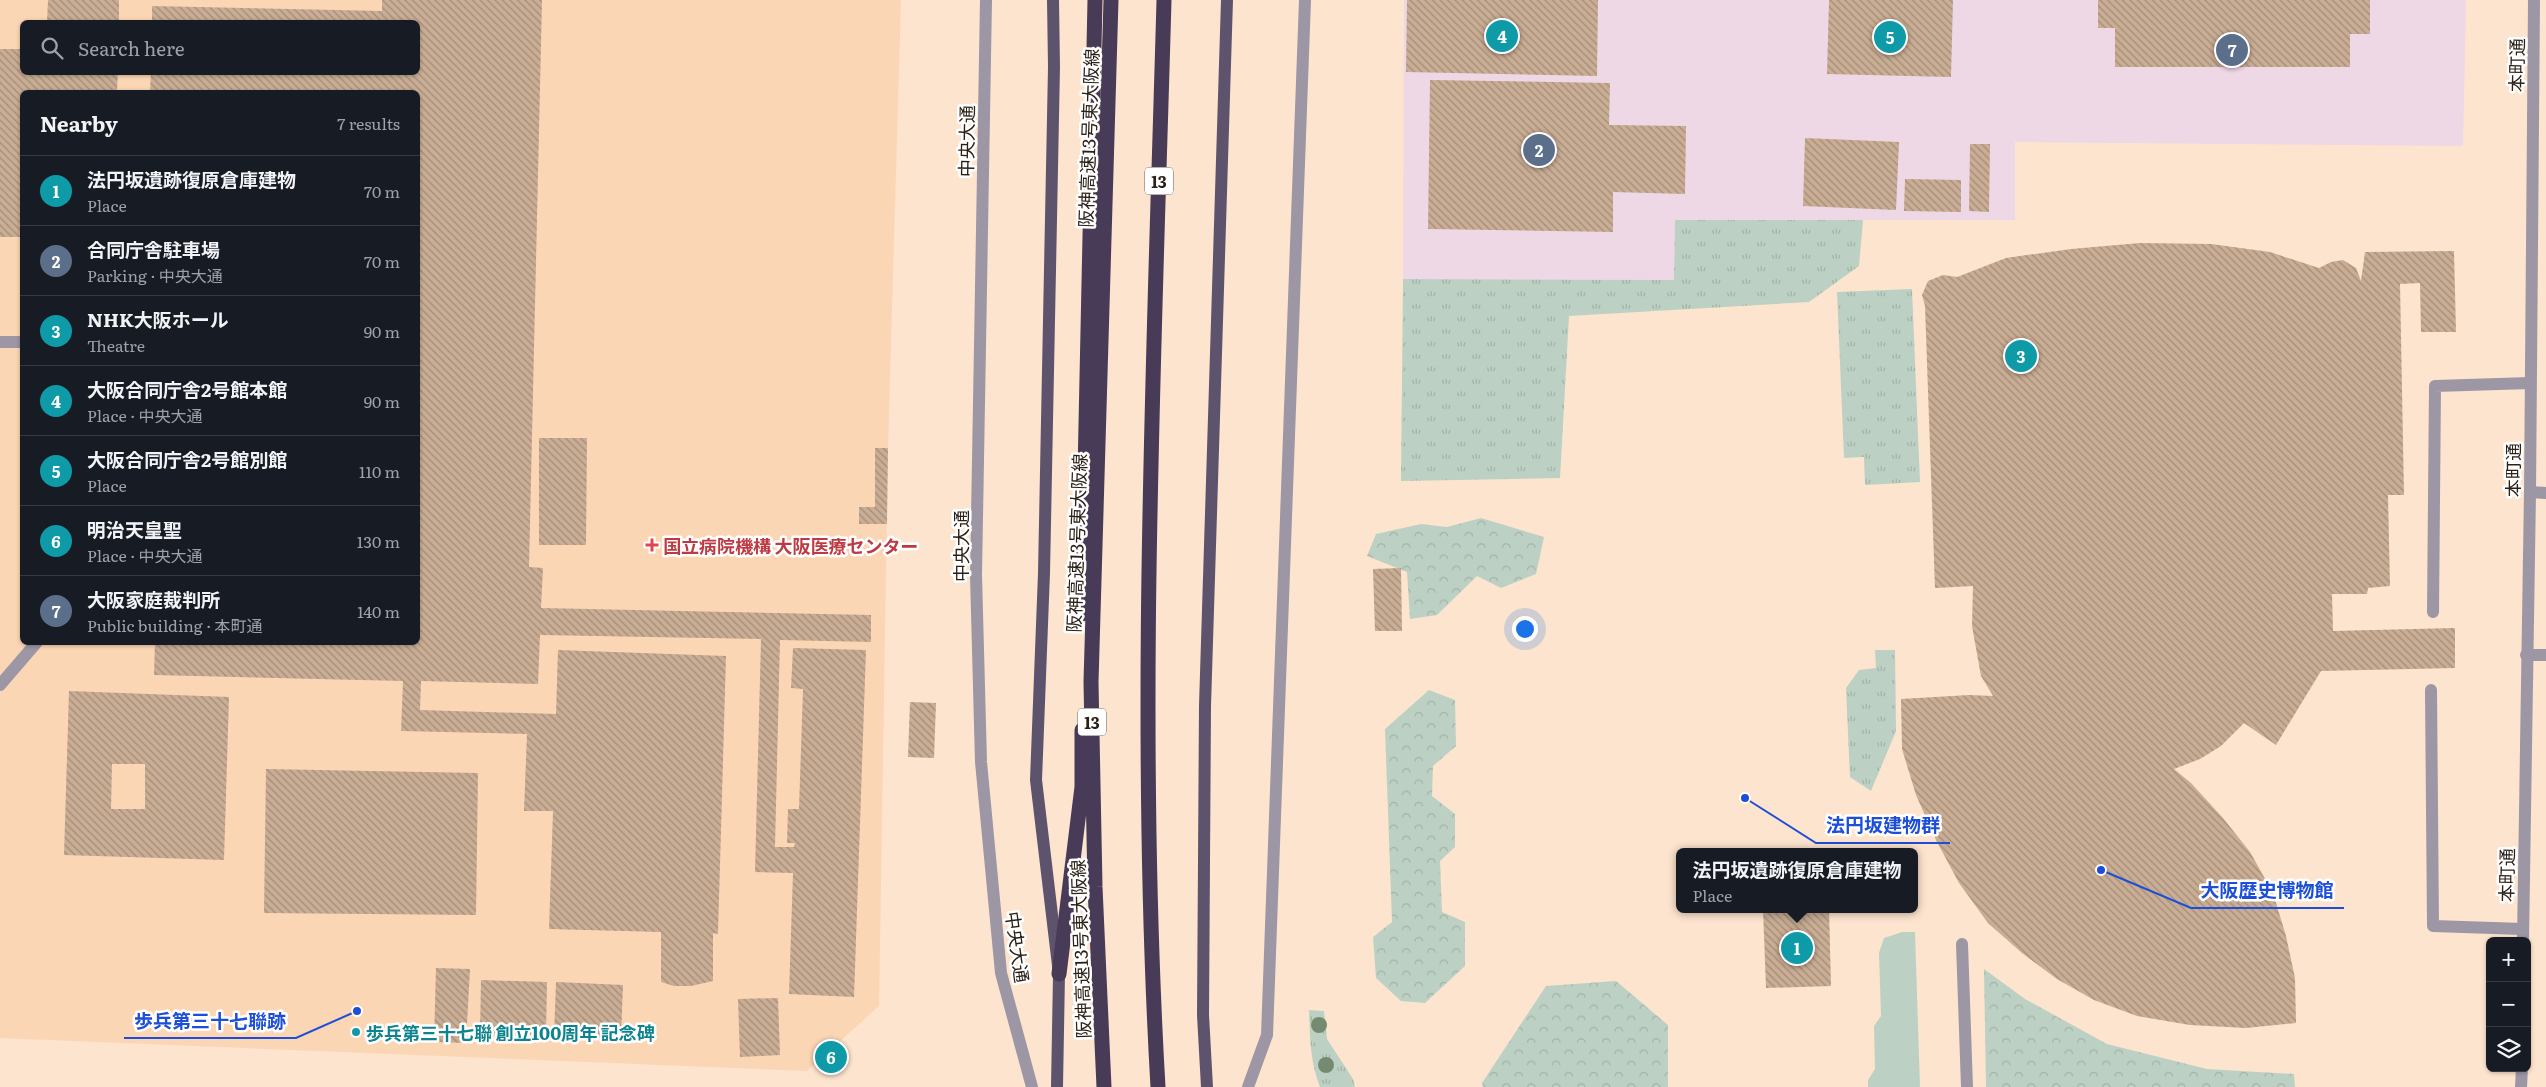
<!DOCTYPE html>
<meta charset="utf-8">
<style>
body{margin:0;font-family:Literata,"Noto Sans JP",serif;background:#20242c;color:#f1f3f6}
.controls{position:absolute;right:15px;bottom:15px;display:grid;overflow:hidden;border-radius:8px;box-shadow:0 1px 4px #0004}
.controls button{width:45px;height:45px;display:grid;place-items:center;padding:0;border:0;border-bottom:1px solid #363941;background:#171b24;color:#f1f3f6;font:25px sans-serif}
.you{position:absolute;left:1524px;top:628px;width:18px;height:18px;margin:-12px;border:4px solid #fff;border-radius:50%;background:#1a73e8;box-shadow:0 0 0 8px #1a73e833}
.badge{display:grid;place-items:center;width:32px;height:32px;border-radius:50%;background:#4c64d9;color:#fff;font-size:16px;font-weight:700}
.pin{position:absolute;translate:-50% -50%;border:2px solid #fff;box-shadow:0 1px 5px #0006}
.popup{position:absolute;left:1676px;top:848px;width:242px;height:65px;box-sizing:border-box;display:grid;place-content:center;border-radius:8px;background:#171b24;filter:drop-shadow(0 1px 4px #0005);font-size:16px;white-space:nowrap;color:#9ea1a6}
.popup b{font-size:19px;color:#f1f3f6}
.popup::after{content:'';position:absolute;left:50%;top:100%;margin-left:-10px;border:10px solid transparent;border-top-color:#171b24}
.list{margin:0;padding:0;list-style:none}
h2{display:flex;justify-content:space-between;align-items:center;height:65px;margin:0;padding:0 20px;font-size:21px}
h2 small{font-size:16px;font-weight:400;color:#9ea1a6}
.list li{display:grid;grid-template-columns:32px 1fr auto;gap:15px;align-items:center;box-sizing:border-box;height:70px;padding:0 20px;border-top:1px solid #363941}
.list b{display:block;font-size:19px;white-space:nowrap}
.list p{margin:0;font-size:16px;white-space:nowrap;color:#9ea1a6}
.list em{font-size:16px;font-style:normal;color:#9ea1a6}
.icon{flex:none;width:28px;height:28px;fill:none;stroke:currentColor;stroke-width:2;stroke-linecap:round;stroke-linejoin:round}
.map{position:relative;flex:none;width:2546px;height:1087px;overflow:hidden}
.search{position:absolute;background:#171b24;box-shadow:0 1px 4px #0004;left:20px;top:20px;width:400px;height:55px;display:flex;align-items:center;gap:12px;box-sizing:border-box;padding:0 18px;border-radius:8px;color:#9ea1a6;font-size:19px}
.panel{position:absolute;background:#171b24;box-shadow:0 1px 4px #0004;left:20px;top:90px;width:400px;height:555px;border-radius:8px}
.map>svg:first-child{display:block}
.commercial{fill:#eed8e6}
.built{fill:#fad6b5;fill-rule:evenodd}
.grass{fill:url(#grass-tufts)}
.forest{fill:url(#forest-crowns)}
.garden{fill:#bcd1c3}
.building{fill:url(#building-back-hatch);fill-rule:evenodd}
.lines{fill:none;stroke-linecap:round;stroke-linejoin:round}
.service{stroke:#9c96a5;stroke-width:12}
.tertiary{stroke:#9c96a5;stroke-width:12}
.primary{stroke:#5d536c;stroke-width:12}
.motorway{stroke:#473b57;stroke-width:15}
.tree{fill:#758b71}
.health-dot{fill:#e0444e;stroke:#fff;stroke-width:2}
.culture-dot{fill:#0f9aa8;stroke:#fff;stroke-width:2}
.labels{text-anchor:middle;dominant-baseline:central;stroke-width:5;stroke-linejoin:round;paint-order:stroke}
.shield{fill:#fff;stroke:#6b635c;stroke-width:1}
.shield-label{font-size:16px;font-weight:bold;fill:#2b2016}
.street-label{font-size:18px;fill:#2b2016;stroke:#fff}
.health-label{font-size:18px;font-weight:bold;fill:#be3a42;stroke:#fff;text-anchor:start}
.culture-label{font-size:18px;font-weight:bold;fill:#0d838f;stroke:#fff;text-anchor:start}
.leader{fill:none;stroke:#1d4ed8;stroke-width:2}
.callout-dot{fill:#1d4ed8;stroke:#fff;stroke-width:2}
.callout-label{font-size:19px;text-anchor:middle;font-weight:bold;fill:#1d4ed8;stroke:#fff;stroke-width:5;stroke-linejoin:round;paint-order:stroke}
</style>
<div class="map">
<svg width="2546" height="1087" viewBox="0 0 2546 1087">
<defs>
<pattern id="grass-tufts" width="24" height="20" patternUnits="userSpaceOnUse" patternTransform="scale(1.25)"><rect width="24" height="20" fill="#bcd1c3"/><path d="M3 7l-1-3M5 7V3M7 7l1-3M15 17l-1-3M17 17v-4M19 17l1-3" fill="none" stroke="#a2b3a7"/></pattern>
<pattern id="forest-crowns" width="20" height="18" patternUnits="userSpaceOnUse" patternTransform="scale(1.25)"><rect width="20" height="18" fill="#bcd1c3"/><path d="M2 6a3 3 0 1 1 6 0M12 15a3 3 0 1 1 6 0" fill="none" stroke="#a2b3a7"/></pattern>
<pattern id="building-back-hatch" width="6" height="6" patternUnits="userSpaceOnUse" patternTransform="scale(1.25)"><rect width="6" height="6" fill="#c9ad94"/><path d="M-1 5l2 2M0 0l6 6M5-1l2 2" fill="none" stroke="#a38c78"/></pattern>
</defs>
<rect width="100%" height="100%" fill="#fde4ce"/>
<path class="commercial" d="M1404 0H2466L2463 146 2015 142V220H1675L1674 280 1403 279Z"/>
<path class="built" d="M0 0H901L888 448 879 1006 807 1071 0 1038ZM22 22H418V72H22ZM22 92H418V642H22Z"/>
<path class="grass" d="M1675 220H1863L1859 266 1809 302 1569 316 1560 478 1401 481 1403 279 1674 280Z
M1912 289 1920 482 1865 485 1864 457 1844 458 1837 292Z
M1875 650H1895L1896 731 1871 791 1850 777 1846 688 1859 670 1876 668Z
M1309 1010 1324 1011 1327 1039 1353 1079 1355 1087H1320C1310 1062 1310 1037 1309 1010Z"/>
<path class="forest" d="M1481 518 1544 537 1536 574 1501 588 1477 576 1437 615 1410 619 1407 572 1367 556 1376 534 1421 524 1447 527Z
M1429 690 1455 700 1456 746 1433 766 1432 796 1455 814V847L1440 861 1442 912 1465 922V966L1425 1003 1401 1001 1376 978 1373 937 1392 922 1385 729Z
M1984 969 2025 999 2107 1044 2207 1069 2294 1074 2295 1087H1986Z
M1616 981 1668 1025V1087H1483L1482 1083 1546 986Z"/>
<path class="garden" d="M1902 932H1915L1920 1087H1868V1080L1875 1069 1874 1026 1881 1016 1879 953 1884 938Z"/>
<path class="building" d="M48 0H119V22H47Z
M382 0H542L529 567 543 568 541 608 871 615V642L780 640 775 847H794L795 843H787L788 809H799L803 689 791 688 793 648 866 650 854 997 789 994 793 873 755 872 761 639 540 635 538 684 421 681 420 710 556 714 558 650 726 656 718 934 713 933V981L691 986H674L661 982V932L549 929 553 811H524L527 734 401 731 403 681 154 675 155 642H418V92H150L151 72H418V22H152V6L382 11Z
M1407 0H1598L1597 76 1406 72Z
M1829 0H1953L1951 77 1827 74Z
M2098 0H2370V34H2350V67H2115V28H2098Z
M0 49H22V72H118L117 90 133 91 22 92V237H0Z
M1430 80 1610 83 1609 125 1686 126 1685 194 1613 192V232L1428 229Z
M1805 138 1899 142 1896 210 1803 206Z
M1970 144H1990L1989 212 1969 211Z
M1905 179 1961 180V212L1904 211Z
M2140 243 2211 244 2270 252 2319 268 2331 262 2343 260 2356 268 2361 281 2365 252 2454 251 2456 332H2421L2420 283 2400 284 2404 495H2388L2390 586 2368 588 2367 594H2332L2333 631 2455 628V668L2321 671 2276 745 2244 723 2221 746 2200 759 2174 769 2191 783 2223 818 2250 852 2273 893 2286 936 2295 978 2296 1023 2246 1028 2190 1025 2137 1016 2094 1000 2057 979 2022 953 1988 923 1959 883 1936 840 1916 795 1902 749 1901 699 1969 695 1993 696 1981 676 1972 626 1973 586 1935 588 1925 306 1922 295 1928 281 1943 275 1957 277 2006 258 2071 249Z
M539 438H587L586 545H539Z
M875 448H888L887 524H859V507H875Z
M1401 568 1402 631H1375L1373 569Z
M69 691 229 697 224 860 64 855ZM112 764H145V809H111Z
M910 702 936 703 934 758 908 757Z
M266 769 478 773 476 915 264 913Z
M1763 909H1829L1831 986 1766 988Z
M436 968 470 969 466 1043 434 1042Z
M481 980 547 982 546 1035 480 1033Z
M556 982 623 985 621 1038 554 1036Z
M778 998 780 1055 740 1057 738 999Z"/>
<g class="lines">
<path class="service" d="M0 342H22
M2530 492 2546 493
M2433 612 2435 386 2530 383
M2526 655H2546
M0 685 37 642
M2431 690 2433 926 2523 929
M1962 944 1967 1087"/>
<path class="tertiary" d="M986 0 976 575 981 762 1001 973 1032 1087
M2523 941 2530 492 2534 0
M1248 1087 1267 1035 1305 0
M2521 1087 2522 1068"/>
<path class="primary" d="M1053 0 1054 67 1044 573 1036 780 1059 974 1057 1087
M1207 1087 1203 1015 1205 706 1227 0"/>
<path class="motorway" d="M1082 614 1095 0
M1059 974 1082 787V730
M1104 1087 1095 887 1091 682 1111 0
M1158 1087C1137 725 1154 362 1164 0"/>
</g>
<g class="tree">
<circle cx="1319" cy="1025" r="8"/>
<circle cx="1326" cy="1065" r="8"/>
</g>
<path class="health-dot" d="M649.5 537.5h5v5h5v5h-5v5h-5v-5h-5v-5h5z"/>
<circle class="culture-dot" cx="356" cy="1032" r="5"/>
<g class="labels">
<g class="shield">
<rect x="1145" y="167.5" width="28" height="27" rx="4"/>
<rect x="1078" y="708.5" width="28" height="27" rx="4"/>
</g>
<g class="shield-label">
<text x="1159" y="181">13</text>
<text x="1092" y="722">13</text>
</g>
<g class="street-label">
<text transform="translate(2516 65) rotate(-89)">本町通</text>
<text transform="translate(1088 138) rotate(-88)">阪神高速13号東大阪線</text>
<text transform="translate(966 141) rotate(-89)">中央大通</text>
<text transform="translate(2512 470) rotate(-90)">本町通</text>
<text transform="translate(1076 543) rotate(-88)">阪神高速13号東大阪線</text>
<text transform="translate(960 546) rotate(-90)">中央大通</text>
<text transform="translate(2506 875) rotate(-89)">本町通</text>
<text transform="translate(1018 947) rotate(82)">中央大通</text>
<text transform="translate(1080 949) rotate(-92)">阪神高速13号東大阪線</text>
</g>
<g class="health-label">
<text x="663" y="545">国立病院機構 大阪医療センター</text>
</g>
<g class="culture-label">
<text x="366" y="1032">歩兵第三十七聯 創立100周年 記念碑</text>
</g>
</g>
<path class="leader" d="M1745 798L1816 843H1950M2101 870L2191 908H2344M357 1011L296 1038H124"/>
<g class="callout-dot">
<circle cx="1745" cy="798" r="5"/>
<circle cx="2101" cy="870" r="5"/>
<circle cx="357" cy="1011" r="5"/>
</g>
<g class="callout-label">
<text x="1883" y="832">法円坂建物群</text>
<text x="2267" y="897">大阪歴史博物館</text>
<text x="210" y="1028">歩兵第三十七聯跡</text>
</g>
</svg>
<div class="controls">
<button>+</button>
<button>−</button>
<button><svg class="icon" aria-label="layers" viewBox="0 0 24 24"><path d="M12 4l9 5-9 5-9-5zM3 14l9 5 9-5"/></svg></button>
</div>
<div class="you"></div>
<div class="pin badge" style="left:1797px;top:948px;background:#0f9aa8">1</div>
<div class="popup"><b>法円坂遺跡復原倉庫建物</b>Place</div>
<div class="pin badge" style="left:1539px;top:150px;background:#5c6f8a">2</div>
<div class="pin badge" style="left:2021px;top:356px;background:#0f9aa8">3</div>
<div class="pin badge" style="left:1502px;top:36px;background:#0f9aa8">4</div>
<div class="pin badge" style="left:1890px;top:37px;background:#0f9aa8">5</div>
<div class="pin badge" style="left:831px;top:1057px;background:#0f9aa8">6</div>
<div class="pin badge" style="left:2232px;top:50px;background:#5c6f8a">7</div>
<div class="search"><svg class="icon" aria-label="search" viewBox="0 0 24 24"><circle cx="10" cy="10" r="6"/><path d="M15 15l6 6"/></svg>Search here</div>
<section class="panel">
<h2>Nearby<small>7 results</small></h2>
<ul class="list">
<li><span class="badge" style="background:#0f9aa8">1</span><div><b>法円坂遺跡復原倉庫建物</b><p>Place</p></div><em>70 m</em></li>
<li><span class="badge" style="background:#5c6f8a">2</span><div><b>合同庁舎駐車場</b><p>Parking · 中央大通</p></div><em>70 m</em></li>
<li><span class="badge" style="background:#0f9aa8">3</span><div><b>NHK大阪ホール</b><p>Theatre</p></div><em>90 m</em></li>
<li><span class="badge" style="background:#0f9aa8">4</span><div><b>大阪合同庁舎2号館本館</b><p>Place · 中央大通</p></div><em>90 m</em></li>
<li><span class="badge" style="background:#0f9aa8">5</span><div><b>大阪合同庁舎2号館別館</b><p>Place</p></div><em>110 m</em></li>
<li><span class="badge" style="background:#0f9aa8">6</span><div><b>明治天皇聖</b><p>Place · 中央大通</p></div><em>130 m</em></li>
<li><span class="badge" style="background:#5c6f8a">7</span><div><b>大阪家庭裁判所</b><p>Public building · 本町通</p></div><em>140 m</em></li>
</ul>
</section>
</div>
